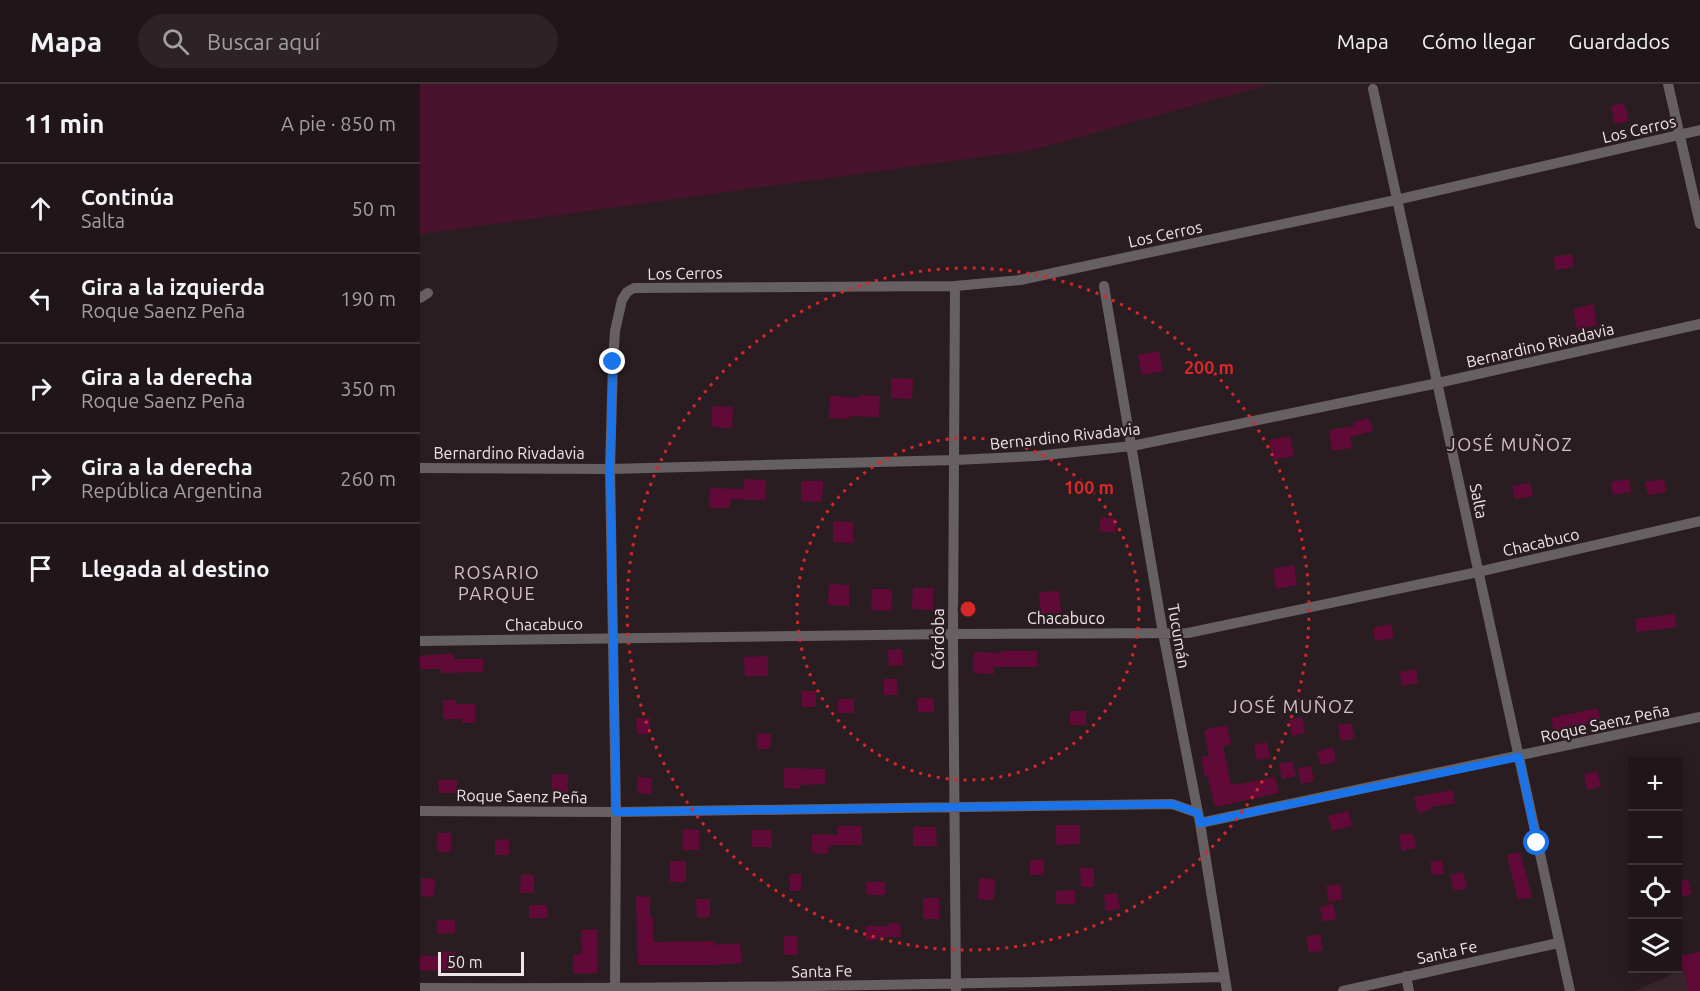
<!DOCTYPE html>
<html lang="es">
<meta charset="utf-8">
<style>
body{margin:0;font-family:Ubuntu,sans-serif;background:#2d2327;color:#f1f3f6}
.controls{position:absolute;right:18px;bottom:18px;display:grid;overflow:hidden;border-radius:0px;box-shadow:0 3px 15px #0003}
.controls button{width:54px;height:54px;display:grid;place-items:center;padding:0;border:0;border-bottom:2px solid #3d3539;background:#20161a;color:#f1f3f6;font:30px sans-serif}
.scale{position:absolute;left:18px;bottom:15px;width:86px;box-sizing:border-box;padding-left:6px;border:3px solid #efe5e9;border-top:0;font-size:16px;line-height:21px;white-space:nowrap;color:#efe5e9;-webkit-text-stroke:4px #2a1d22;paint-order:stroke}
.stop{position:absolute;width:18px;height:18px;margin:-14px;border:4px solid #1a73e8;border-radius:50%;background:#fff}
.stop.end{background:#1a73e8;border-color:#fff;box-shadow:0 2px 6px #0008}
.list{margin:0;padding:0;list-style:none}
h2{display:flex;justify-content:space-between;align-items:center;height:78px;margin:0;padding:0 24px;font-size:26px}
h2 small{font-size:20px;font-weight:400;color:#a29fa2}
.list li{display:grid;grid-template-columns:39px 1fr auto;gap:18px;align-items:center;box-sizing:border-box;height:90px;padding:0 24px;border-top:2px solid #3d3539}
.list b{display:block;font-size:22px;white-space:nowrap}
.list p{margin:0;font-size:20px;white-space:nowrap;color:#a29fa2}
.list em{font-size:20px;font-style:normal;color:#a29fa2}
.icon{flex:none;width:33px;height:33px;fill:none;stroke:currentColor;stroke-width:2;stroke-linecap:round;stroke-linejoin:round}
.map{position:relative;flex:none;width:1280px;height:907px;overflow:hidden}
header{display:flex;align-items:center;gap:36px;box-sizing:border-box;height:84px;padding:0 30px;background:#20161a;border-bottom:2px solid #3d3539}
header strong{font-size:28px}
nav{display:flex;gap:33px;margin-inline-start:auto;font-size:21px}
.search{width:420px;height:54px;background:#2d2327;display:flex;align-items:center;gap:15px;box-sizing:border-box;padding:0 21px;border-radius:33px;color:#a29fa2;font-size:22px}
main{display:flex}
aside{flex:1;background:#20161a}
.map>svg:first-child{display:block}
.built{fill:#39262d}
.green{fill:#4a132d}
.building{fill:#610a38}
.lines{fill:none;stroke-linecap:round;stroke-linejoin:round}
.minor{stroke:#676063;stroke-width:10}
.route{stroke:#1a73e8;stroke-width:8}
.ring{fill:none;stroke:#d62828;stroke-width:3;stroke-dasharray:3 6}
.labels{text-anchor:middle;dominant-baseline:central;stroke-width:4.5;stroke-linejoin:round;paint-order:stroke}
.street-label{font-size:16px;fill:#efe5e9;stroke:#2a1d22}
.neighbourhood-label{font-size:18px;letter-spacing:1.5px;fill:#d3c1c7;stroke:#2a1d22}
.centre{fill:#d62828;stroke:#2a1d22;stroke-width:3}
.ring-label{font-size:18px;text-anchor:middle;font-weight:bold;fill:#d62828;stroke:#2a1d22;stroke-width:4.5;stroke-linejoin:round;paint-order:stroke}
</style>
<header>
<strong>Mapa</strong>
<div class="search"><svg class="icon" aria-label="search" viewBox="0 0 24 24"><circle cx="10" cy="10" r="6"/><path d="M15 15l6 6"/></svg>Buscar aquí</div>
<nav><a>Mapa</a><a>Cómo llegar</a><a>Guardados</a></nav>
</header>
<main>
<aside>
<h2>11 min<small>A pie · 850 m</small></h2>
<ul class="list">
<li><svg class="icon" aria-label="ahead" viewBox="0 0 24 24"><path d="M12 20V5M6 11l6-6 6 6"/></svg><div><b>Continúa</b><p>Salta</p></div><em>50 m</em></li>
<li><svg class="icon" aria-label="left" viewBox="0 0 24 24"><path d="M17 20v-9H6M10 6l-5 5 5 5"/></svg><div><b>Gira a la izquierda</b><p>Roque Saenz Peña</p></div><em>190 m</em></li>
<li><svg class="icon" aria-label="right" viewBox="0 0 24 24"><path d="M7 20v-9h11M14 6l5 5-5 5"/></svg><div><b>Gira a la derecha</b><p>Roque Saenz Peña</p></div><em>350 m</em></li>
<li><svg class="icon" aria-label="right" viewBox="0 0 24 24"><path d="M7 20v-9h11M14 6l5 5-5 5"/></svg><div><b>Gira a la derecha</b><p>República Argentina</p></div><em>260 m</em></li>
<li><svg class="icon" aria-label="arrive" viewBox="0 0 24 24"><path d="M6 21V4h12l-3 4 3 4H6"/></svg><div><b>Llegada al destino</b></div></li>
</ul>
</aside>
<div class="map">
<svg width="1280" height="907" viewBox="0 0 1280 907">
<rect width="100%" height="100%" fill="#2a1d22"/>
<path class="built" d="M1280 877V907H1216Z"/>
<path class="green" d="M0 0H851L612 66 0 150Z"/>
<path class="building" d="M1204 19 1209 37 1195 40 1191 22Z
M1152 170 1154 183 1136 186 1133 173Z
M1173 220 1177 241 1157 246 1153 225Z
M739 267 743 287 722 291 718 271Z
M471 294 493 295 492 315 471 314Z
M440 311 460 312 459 333 429 332V335L409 334 410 312 440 314Z
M292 322 313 323 312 344 292 343Z
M949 334 953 347 930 353 932 364 912 367 909 346 935 342 934 338Z
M870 352 874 372 853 376 849 356Z
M324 395 346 396 345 416 311 415 310 424H289L290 404 324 405Z
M1209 395 1211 408 1193 411 1191 398Z
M1244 395 1246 408 1228 411 1225 398Z
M381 397H403L402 418 381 417Z
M1110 399 1113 412 1095 415 1092 402Z
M681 433 697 435 695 449 679 447Z
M413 437 433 438V459L413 458Z
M874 481 877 501 856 505 853 485Z
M409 500 429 501V522L408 521Z
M493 504H513V526L492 525Z
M452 505H472L471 527 451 526Z
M639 507 641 528 621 530 619 508Z
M1254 530 1257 543 1217 548 1215 535Z
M971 540 974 554 955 557 953 544Z
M482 565 483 581 469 582 468 566Z
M581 567H617V583H574V590L553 589 554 568 581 569Z
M21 570H34V575H63V588L21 589V585H0V572Z
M348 572V592H325L324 573Z
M996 585 998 599 982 602 980 588Z
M464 595H477L478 611H464Z
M382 607H396V623H382Z
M498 614H514V628H498Z
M418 615H434V629H418Z
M23 616H36V620H55V639H42V635H23Z
M1178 624 1180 637 1134 647 1131 634Z
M650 627H666V641H650Z
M882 633 885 649 872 652 869 636Z
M216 634H230V650H217Z
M931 639 935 654 921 657 918 641Z
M807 641 811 660 803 662 811 700 814 699V701L855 693 859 709 795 723 788 692H785L781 673 789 672 784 646Z
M337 649 351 650 350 665H337Z
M847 658 850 674 837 676 834 661Z
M913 663 916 677 901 681 897 668Z
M872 677 876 692 862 695 859 680Z
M891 682 894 697 881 700 878 684Z
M364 684 405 685V700L380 701V705L364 704Z
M1177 687 1181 702 1167 706 1164 690Z
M132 690H148V711H132Z
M218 693 232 694 231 710 217 709Z
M18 696H37V709H19Z
M1033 706 1035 719 1011 723 1012 725 998 729 994 713Z
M928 727 932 742 912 747 908 732Z
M636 741H660V760L636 761Z
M418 742H442V761H409L408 770 392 769V750L418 751Z
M493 743H516L517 762H493Z
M263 745 279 746V766H262Z
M332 746H351L352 763H332Z
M18 749H31V768H17Z
M993 749 996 764 982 767 979 751Z
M89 755V771H75V756Z
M1100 768 1112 813 1098 816 1087 771Z
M624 775V791H610V776Z
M1022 776 1024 790 1012 791 1010 778Z
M250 777H266V798H250Z
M660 784H674V803H661Z
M1043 788 1047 804 1034 807 1030 791Z
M101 790 114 791V809H100Z
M370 790H381V807H370Z
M1 794 15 795 14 813 1 812Z
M559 794 575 795 574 816 558 815Z
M1268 795 1272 810 1257 814V798Z
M446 798H465V811H447Z
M920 800 923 815 909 818 906 802Z
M655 806V820H636V807Z
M697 809 700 825 686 827 684 811Z
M216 812 230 813V833H233V858L295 857V861L320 859 322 879 295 881H218Z
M503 814H519V835H503Z
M276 815H290V833L277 834Z
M913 820 916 835 903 838 900 823Z
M109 821H127L128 834H109Z
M17 836H35V849L17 850Z
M469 839H480L481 853H457L458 856H446V842H469Z
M178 845 177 889 153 890V870H162L161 846Z
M900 850 903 866 889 869 886 853Z
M364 852H377L378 871H364Z
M22 868H36V887L0 886V872H22Z
M1280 868V907H1268L1265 887 1261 886 1258 872Z"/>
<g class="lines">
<path class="minor" d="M1248 0 1280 140
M953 5 1150 907
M535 202 533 550 536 907
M684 202 743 549 780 739 807 907
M0 214 8 209
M0 384 190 385 535 376 616 372 712 362 1018 299 1280 240
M0 557 533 550 768 549 1058 488 1280 437
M0 727 196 728 752 720 778 729
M780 739 1280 633
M986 892 989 907
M0 904C268 905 536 901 803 893
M195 907 196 728 190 385 193 278 195 247 202 216 207 208 214 204 535 202 600 196 976 116 1280 46
M923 907 1138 859"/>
</g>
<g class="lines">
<path class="route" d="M193 278 190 385 196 728 752 720 778 729 780 739 1099 673 1117 759"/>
</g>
<g class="ring">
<circle cx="548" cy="525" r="171"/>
<circle cx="548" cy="525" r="341"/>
</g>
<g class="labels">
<g class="street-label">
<text transform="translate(1219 45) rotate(-13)">Los Cerros</text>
<text transform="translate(745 150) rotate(-12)">Los Cerros</text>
<text transform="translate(265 189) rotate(-1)">Los Cerros</text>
<text transform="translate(1120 261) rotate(-13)">Bernardino Rivadavia</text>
<text transform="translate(645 352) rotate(-6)">Bernardino Rivadavia</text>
<text x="89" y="369">Bernardino Rivadavia</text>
<text transform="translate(1059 417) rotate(78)">Salta</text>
<text transform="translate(1121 458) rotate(-13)">Chacabuco</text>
<text x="646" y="534">Chacabuco</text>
<text transform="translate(124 540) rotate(-1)">Chacabuco</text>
<text transform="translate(759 552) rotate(80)">Tucumán</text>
<text transform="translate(518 555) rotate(-90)">Córdoba</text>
<text transform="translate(1185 639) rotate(-12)">Roque Saenz Peña</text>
<text transform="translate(102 712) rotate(1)">Roque Saenz Peña</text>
<text transform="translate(1027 868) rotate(-12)">Santa Fe</text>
<text transform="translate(402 887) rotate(-1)">Santa Fe</text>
</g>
<g class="neighbourhood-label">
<text x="1090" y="360">JOSÉ MUÑOZ</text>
<text x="77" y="488">ROSARIO<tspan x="77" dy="21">PARQUE</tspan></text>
<text x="872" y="622">JOSÉ MUÑOZ</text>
</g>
</g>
<circle cx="548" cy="525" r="9" class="centre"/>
<g class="ring-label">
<text x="789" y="290">200 m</text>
<text x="669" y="410">100 m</text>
</g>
</svg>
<div class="controls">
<button>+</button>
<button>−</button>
<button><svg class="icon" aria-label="locate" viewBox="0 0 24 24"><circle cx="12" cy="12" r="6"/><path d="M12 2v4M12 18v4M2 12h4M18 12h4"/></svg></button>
<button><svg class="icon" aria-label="layers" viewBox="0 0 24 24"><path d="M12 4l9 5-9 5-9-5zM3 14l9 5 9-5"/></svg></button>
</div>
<div class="scale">50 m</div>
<div class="stop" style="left:1117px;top:759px"></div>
<div class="stop end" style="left:193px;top:278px"></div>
</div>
</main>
